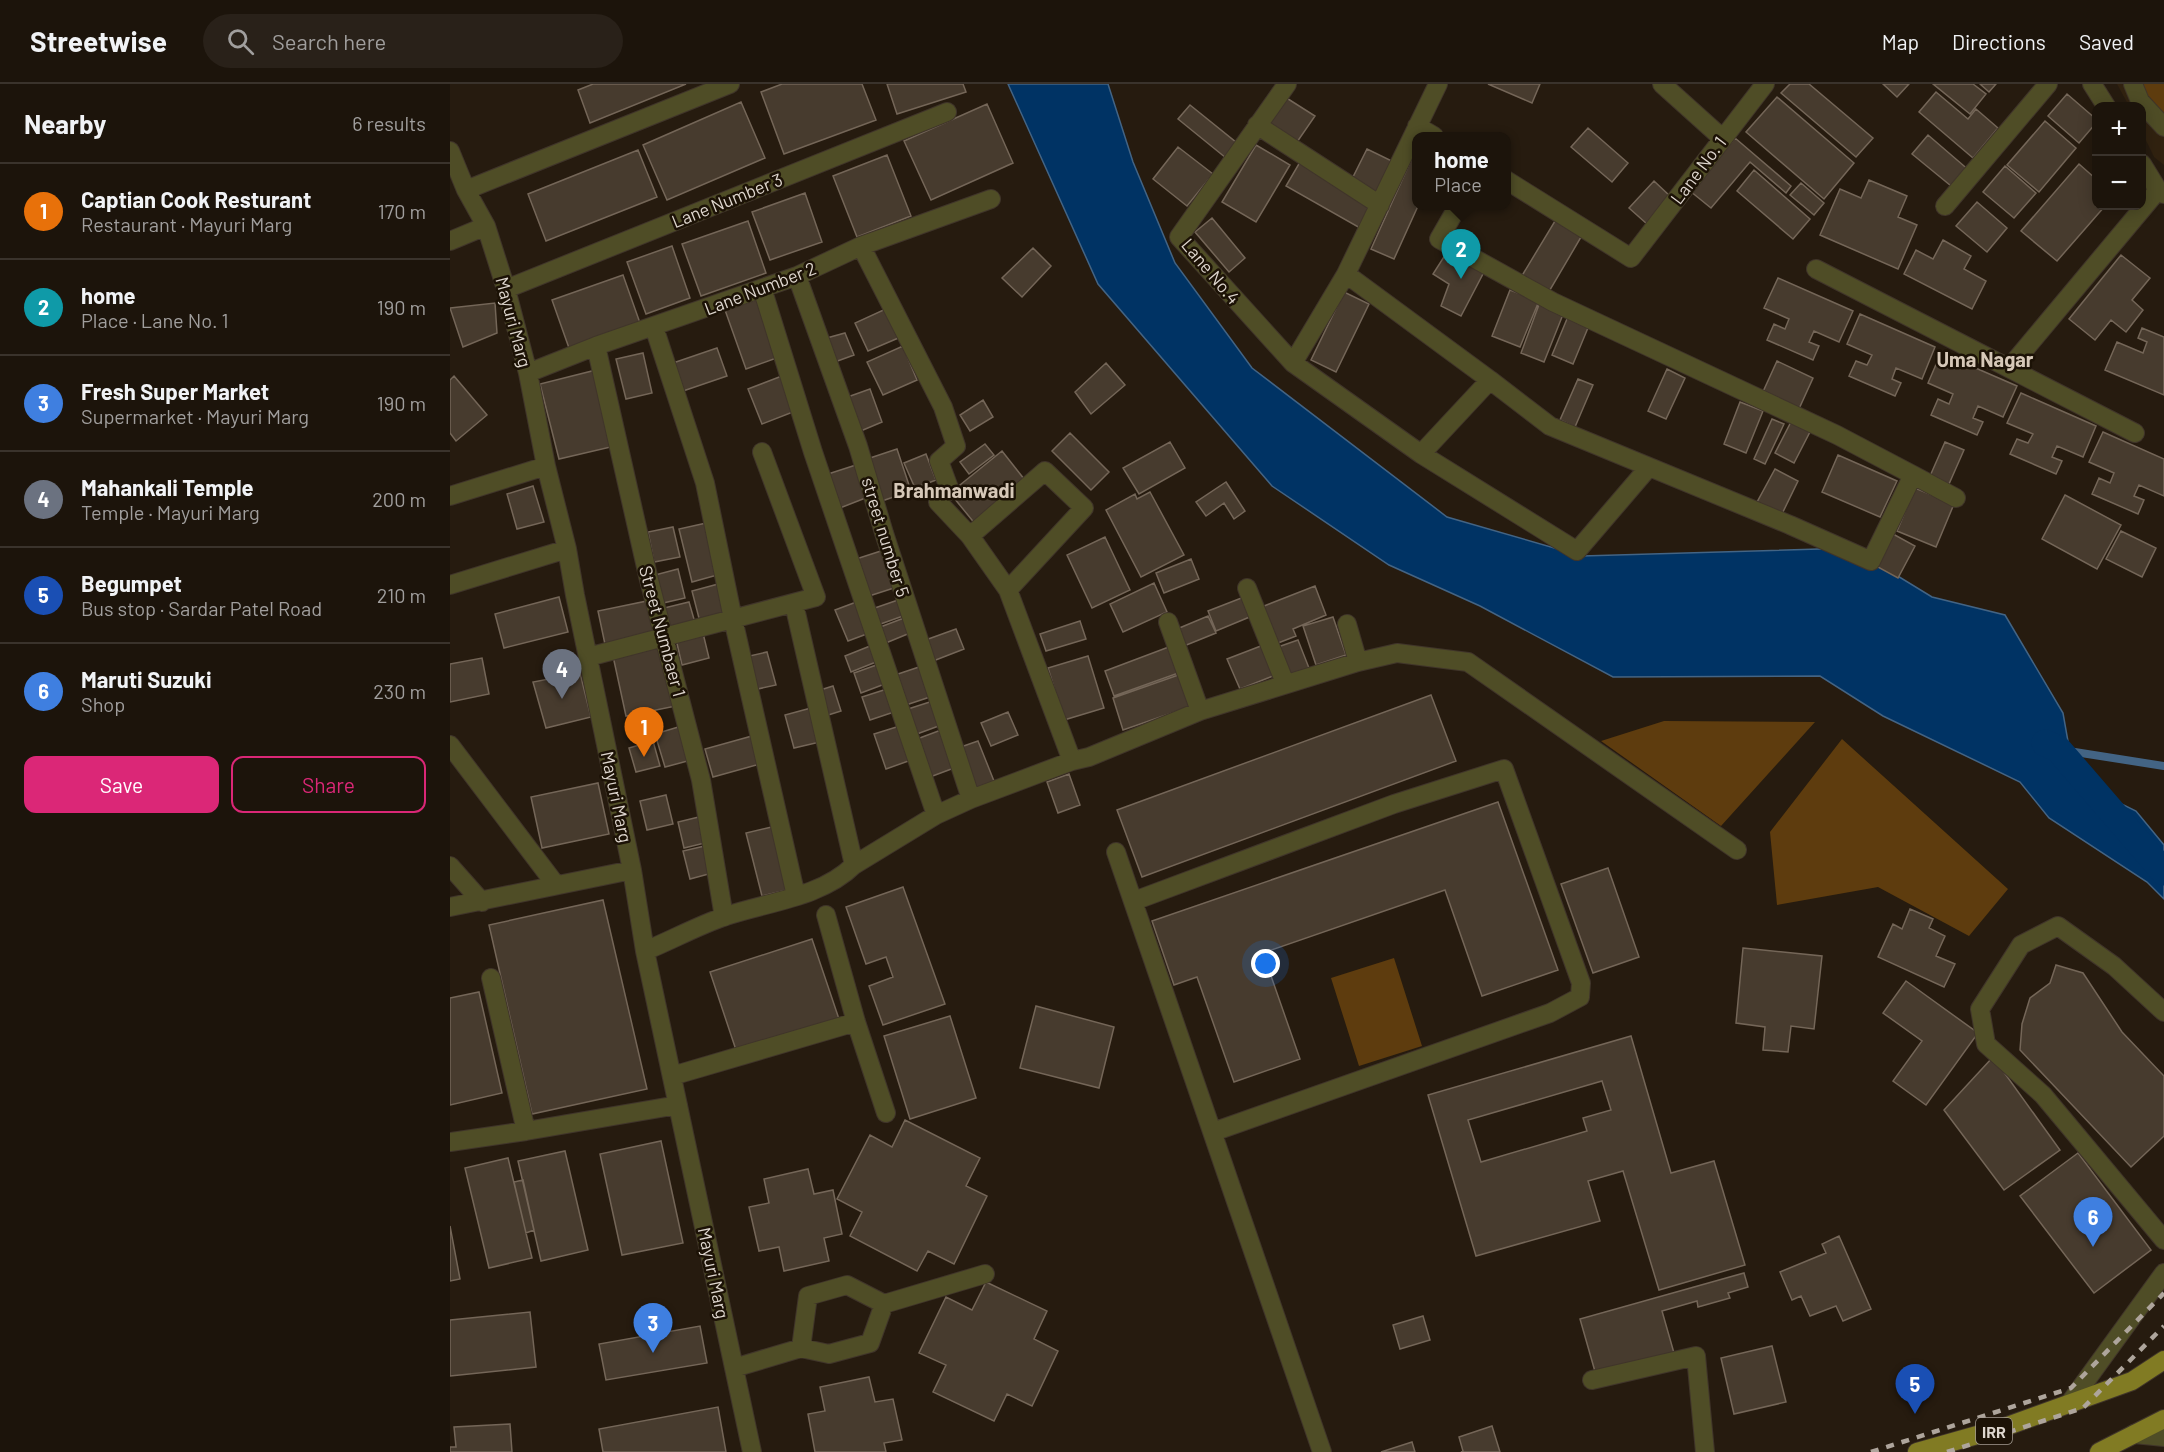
<!DOCTYPE html>
<meta charset="utf-8">
<style>
body{margin:0;font-family:Barlow,sans-serif;background:#292119;color:#f1f3f6}
.controls{position:absolute;right:18px;top:18px;display:grid;overflow:hidden;border-radius:12px;box-shadow:0 3px 15px #0003}
.controls button{width:54px;height:54px;display:grid;place-items:center;padding:0;border:0;border-bottom:2px solid #3a332c;background:#1c140b;color:#f1f3f6;font:30px sans-serif}
.you{position:absolute;left:816px;top:880px;width:21px;height:21px;margin:-15px;border:4px solid #fff;border-radius:50%;background:#1a73e8;box-shadow:0 0 0 9px #1a73e833}
.badge{display:grid;place-items:center;width:39px;height:39px;border-radius:50%;background:#db2777;color:#fff;font-size:20px;font-weight:700}
.pin{position:absolute;translate:-50% -50px;filter:drop-shadow(0 2px 3px #0008)}
.pin::after{content:'';position:absolute;top:32px;width:21px;height:18px;background:inherit;clip-path:polygon(0 0,100% 0,50% 100%)}
.popup{position:absolute;left:962px;top:48px;width:99px;height:78px;box-sizing:border-box;display:grid;place-content:center;border-radius:12px;background:#1c140b;filter:drop-shadow(0 2px 4px #0005);font-size:20px;white-space:nowrap;color:#a09e9d}
.popup b{font-size:22px;color:#f1f3f6}
.popup::after{content:'';position:absolute;left:50%;top:100%;margin-left:-12px;border:12px solid transparent;border-top-color:#1c140b}
.list{margin:0;padding:0;list-style:none}
h2{display:flex;justify-content:space-between;align-items:center;height:78px;margin:0;padding:0 24px;font-size:26px}
h2 small{font-size:20px;font-weight:400;color:#a09e9d}
.list li{display:grid;grid-template-columns:39px 1fr auto;gap:18px;align-items:center;box-sizing:border-box;height:96px;padding:0 24px;border-top:2px solid #3a332c}
.list b{display:block;font-size:22px;white-space:nowrap}
.list p{margin:0;font-size:20px;white-space:nowrap;color:#a09e9d}
.list em{font-size:20px;font-style:normal;color:#a09e9d}
.actions{display:flex;gap:12px;padding:18px 24px}
.actions a{flex:1;padding:14px 0;border:2px solid #db2777;border-radius:12px;text-align:center;font-size:21px;color:#db2777}
.actions .main{background:#db2777;color:#fff}
.icon{flex:none;width:33px;height:33px;fill:none;stroke:currentColor;stroke-width:2;stroke-linecap:round;stroke-linejoin:round}
.map{position:relative;flex:none;width:1714px;height:1368px;overflow:hidden}
header{display:flex;align-items:center;gap:36px;box-sizing:border-box;height:84px;padding:0 30px;background:#1c140b;border-bottom:2px solid #3a332c}
header strong{font-size:28px}
nav{display:flex;gap:33px;margin-inline-start:auto;font-size:21px}
.search{width:420px;height:54px;background:#292119;display:flex;align-items:center;gap:15px;box-sizing:border-box;padding:0 21px;border-radius:33px;color:#a09e9d;font-size:22px}
main{display:flex}
aside{flex:1;background:#1c140b}
.map>svg:first-child{display:block}
.built{fill:#312210}
.green{fill:#5e3c0e}
.water{fill:#003364;stroke:#436484;stroke-width:1.5}
.lines{fill:none;stroke-linecap:round;stroke-linejoin:round}
.stream{stroke:#436484;stroke-width:8}
.canal{stroke:#003364;stroke-width:27}
.building{fill:#473b2e;stroke:#746658;stroke-width:1.5;fill-rule:evenodd}
.minor-casing{stroke:#40352a;stroke-width:20}
.major-casing{stroke:#40352a;stroke-width:20}
.minor{stroke:#4f4d26;stroke-width:18}
.major{stroke:#817b23;stroke-width:18}
.rail{stroke:#aea59c;stroke-width:4.5;stroke-dasharray:8 8;stroke-linecap:butt}
.labels{text-anchor:middle;dominant-baseline:central;stroke-width:5;stroke-linejoin:round;paint-order:stroke}
.shield{fill:#1c1206;stroke:#a49b92;stroke-width:1.5}
.shield-label{font-size:16px;font-weight:bold;fill:#ded6ce}
.street-label{font-size:18px;fill:#ded6ce;stroke:#1c1206}
.neighbourhood-label{font-size:20px;font-weight:bold;fill:#d6c8b8;stroke:#1c1206}
</style>
<header>
<strong>Streetwise</strong>
<div class="search"><svg class="icon" aria-label="search" viewBox="0 0 24 24"><circle cx="10" cy="10" r="6"/><path d="M15 15l6 6"/></svg>Search here</div>
<nav><a>Map</a><a>Directions</a><a>Saved</a></nav>
</header>
<main>
<aside>
<h2>Nearby<small>6 results</small></h2>
<ul class="list">
<li><span class="badge" style="background:#e8710a">1</span><div><b>Captian Cook Resturant</b><p>Restaurant · Mayuri Marg</p></div><em>170 m</em></li>
<li><span class="badge" style="background:#0f9aa8">2</span><div><b>home</b><p>Place · Lane No. 1</p></div><em>190 m</em></li>
<li><span class="badge" style="background:#3f7fe0">3</span><div><b>Fresh Super Market</b><p>Supermarket · Mayuri Marg</p></div><em>190 m</em></li>
<li><span class="badge" style="background:#6b7280">4</span><div><b>Mahankali Temple</b><p>Temple · Mayuri Marg</p></div><em>200 m</em></li>
<li><span class="badge" style="background:#1a4fb4">5</span><div><b>Begumpet</b><p>Bus stop · Sardar Patel Road</p></div><em>210 m</em></li>
<li><span class="badge" style="background:#3f7fe0">6</span><div><b>Maruti Suzuki</b><p>Shop</p></div><em>230 m</em></li>
</ul>
<div class="actions"><a class="main">Save</a><a>Share</a></div>
</aside>
<div class="map">
<svg width="1714" height="1368" viewBox="0 0 1714 1368">
<rect width="100%" height="100%" fill="#261b0f"/>
<path class="built" d="M1667 0H1714V81L1704 73 1692 48V22H1679Z"/>
<path class="green" d="M1688 0H1714V40Z
M1214 637 1365 638 1271 742 1151 657Z
M1392 655 1558 805 1519 852 1428 803 1327 821 1320 748Z
M944 874 972 962 909 982 881 894Z"/>
<path class="water" d="M558 0H658L683 78 725 179 802 284 997 433 1132 472 1402 464 1482 513 1555 531 1613 629 1625 697 1686 727 1714 761V815L1697 798 1599 734 1570 698 1433 632 1370 592 1163 593 1030 522 939 481 822 402 648 200Z"/>
<g class="lines">
<path class="stream" d="M1612 666 1714 682"/>
<path class="canal" d="M1595 659 1608 665 1714 788"/>
</g>
<path class="building" d="M143 0H236L140 39 128 6Z
M332 0H412L426 36 334 70 311 8Z
M437 0H513L516 8 447 30Z
M1038 0H1090L1082 19Z
M1340 0H1359L1423 54 1406 73 1331 9Z
M1433 0H1459L1447 13Z
M1483 0H1523L1536 10 1520 30Z
M1530 0H1546L1539 8Z
M1486 8 1518 35 1526 25 1548 44 1523 74 1469 28Z
M1617 10 1646 35V39L1629 59 1598 32Z
M835 13 865 32 845 61 815 42Z
M1327 13 1404 79 1374 115 1296 48Z
M291 18 315 74 217 116 193 61Z
M537 20 563 79 481 116 454 57Z
M740 21 787 59 776 74 728 35Z
M1595 37 1626 64 1589 108 1557 81Z
M1138 44 1178 79 1162 98 1121 63Z
M1478 51 1521 88 1506 106 1462 70Z
M1285 54 1341 102 1336 109 1300 78 1261 124 1240 107Z
M806 61 840 81 806 138 772 118Z
M728 63 763 90 737 122 703 95Z
M917 65 946 79 928 115 899 101Z
M966 65V122H968L944 175 921 165Z
M188 66 207 113 96 157 78 110Z
M437 71 461 132 407 153 383 92Z
M850 78 924 120 910 144 836 102Z
M1629 80 1646 95V122H1655L1607 177 1571 147Z
M1555 82 1586 109 1564 134 1533 108Z
M1304 86 1360 135 1343 155 1287 107Z
M1419 96 1457 112 1448 133 1467 141 1448 185 1370 151 1390 105 1411 114Z
M1204 97 1221 113 1197 140 1179 124Z
M1351 99 1374 119 1364 131 1340 111Z
M355 109 372 158 320 176 302 128Z
M1527 118 1557 144 1537 168 1506 142Z
M1108 132 1134 148 1097 211 1070 195Z
M762 134 795 174 779 188 745 148Z
M298 137 316 189 251 212 232 160Z
M1493 156 1521 172 1514 185 1536 197 1522 225 1454 190 1466 166 1483 175Z
M222 162 240 214 196 230 177 178Z
M583 164 601 182 572 213 552 194Z
M999 165 1034 188 1011 232 991 222 999 200 983 190Z
M1671 171 1700 194 1682 216 1693 226 1676 248 1661 236 1645 256 1619 235Z
M173 191 190 239 119 264 102 216Z
M1328 194 1403 227 1389 258 1364 247 1359 258 1369 262 1363 276 1317 256 1324 240 1335 245 1339 235 1314 224Z
M1060 206 1089 217 1070 263 1042 252Z
M894 208 919 220 886 288 861 276Z
M311 214 332 272 296 285 275 226Z
M1090 218 1114 228 1094 278 1071 269Z
M45 219 47 249 13 263 0 224Z
M440 223 453 252 418 267 405 239Z
M1119 230 1140 239 1123 280 1102 271Z
M1410 230 1485 263 1472 295 1446 284 1442 295 1451 299 1445 312 1399 292 1406 277 1417 281 1422 271 1397 260Z
M1692 244 1714 253V311L1655 286 1667 258 1693 269 1697 258 1688 254Z
M395 249 404 271 382 279 373 255Z
M453 262 467 296 433 311 417 278Z
M267 264 277 292 233 307 223 279Z
M193 269 202 309 176 315 166 275Z
M1491 269 1567 302 1553 333 1528 322 1523 334 1533 338 1527 351 1481 331 1488 315 1499 320 1503 310 1478 299Z
M1327 277 1363 294 1348 327 1312 310Z
M656 279 675 301 641 330 625 308Z
M1217 285 1235 294 1216 335 1198 327Z
M146 286 165 362 109 375 90 300Z
M337 290 348 326 312 340 298 305Z
M4 292 37 331 6 357 0 349V296Z
M1128 295 1143 301 1125 343 1110 336Z
M420 305 432 338 406 349 392 315Z
M1571 309 1646 342 1633 373 1607 362 1602 373 1612 377 1606 390 1560 370 1567 355 1578 359 1583 350 1557 339Z
M533 316 543 333 520 347 510 331Z
M1290 318 1313 327 1296 369 1274 360Z
M1344 332 1363 342 1344 379 1325 369Z
M1322 335 1334 340 1315 380 1304 375Z
M1653 348 1714 375V412L1689 401 1684 412 1694 416 1688 430 1642 410 1649 394 1660 399 1664 389 1639 378Z
M620 349 659 388 641 406 602 367Z
M720 358 735 384 689 410 673 384Z
M1495 358 1514 366 1499 400 1480 392Z
M535 360 544 371 519 390 510 378Z
M447 365 461 407 429 418 414 376Z
M552 367 578 400 526 441 500 409Z
M476 370 486 396 465 404 454 379Z
M1388 371 1447 397 1430 433 1372 408Z
M409 380 418 413 390 424 378 390Z
M1325 385 1348 397 1331 432 1306 420Z
M776 398 795 427 784 435 774 419 756 432 746 418Z
M83 402 94 438 67 445 57 410Z
M1465 404 1504 420 1486 463 1447 447Z
M700 408 734 471 691 493 656 426 685 410 687 415Z
M1615 411 1671 441 1647 485 1592 455Z
M261 438 271 490 242 498 229 445Z
M223 443 230 473 204 478 198 448Z
M1671 447 1706 464 1692 493 1656 475Z
M1443 450 1465 462 1448 494 1426 482Z
M655 453 680 506 642 524 617 471Z
M434 466 447 503 416 513 403 476Z
M741 475 749 495 714 509 706 489Z
M228 485 235 514 213 519 205 491Z
M272 499 280 531 250 538 242 507Z
M704 499 717 528 673 548 660 520Z
M865 502 876 531 843 545 846 552 823 561 809 524Z
M109 513 118 548 54 564 45 530Z
M794 513 802 532 766 547 758 527Z
M448 516 453 532 425 542 419 526Z
M197 517 205 555 156 565 148 527Z
M409 517 422 548 398 557 385 526Z
M239 518 246 542 216 550 210 525Z
M758 532 766 549 734 562 727 545Z
M883 533 896 571 866 581 853 542Z
M454 534 460 549 431 561 425 545Z
M630 537 636 555 596 567 590 550Z
M252 545 259 574 232 581 225 551Z
M506 545 514 565 478 579 470 558Z
M848 556 859 584 836 593 825 564Z
M425 560 431 576 401 588 395 572Z
M816 560 828 590 790 605 777 575Z
M213 561 226 622 176 632 163 572Z
M724 561 734 587 664 612 655 587Z
M317 568 326 601 303 606 295 573Z
M638 572 654 624 614 636 598 584Z
M32 574 39 610 0 618V580Z
M432 579 440 598 411 609 404 589Z
M472 582 483 612 456 621 445 591Z
M130 589 141 633 96 644 83 598Z
M734 589 745 621 673 646 663 614Z
M383 602 391 627 375 632 367 607Z
M440 604 447 627 420 636 412 613Z
M981 611 1006 677 692 793 667 726Z
M486 616 494 640 467 650 458 625Z
M361 624 370 658 344 664 335 631Z
M558 628 568 651 541 662 531 639Z
M235 641 245 675 215 683 205 650Z
M453 641 464 675 436 685 424 650Z
M491 646 504 684 480 693 467 655Z
M302 652 310 680 263 693 255 665Z
M203 657 210 682 186 688 179 664Z
M528 657 546 702 522 711 505 665Z
M619 690 630 721 608 729 597 698Z
M148 699 159 750 92 764 81 713Z
M216 711 223 740 197 746 190 717Z
M1048 718 1108 886 1032 912 995 806 813 869 850 975 784 998 747 893 724 901 702 837Z
M253 732 259 758 234 764 228 738Z
M326 742 341 805 312 812 296 749Z
M259 761 266 788 240 795 233 767Z
M1158 784 1189 873 1143 889 1111 800Z
M453 803 495 920 433 941 419 902 443 893 436 873 416 880 396 823Z
M153 816 197 1005 82 1030 39 841Z
M1460 825 1483 835 1479 844 1495 852 1486 872 1505 880 1494 903 1428 873 1443 840 1452 845Z
M362 855 389 935 287 969 260 888Z
M1293 864 1372 872 1364 945 1341 942 1338 968 1313 966 1315 943 1286 939Z
M1606 881 1633 889 1672 948 1714 992V1052L1681 1083 1570 966 1572 940 1580 914 1600 899Z
M1456 897 1528 949 1476 1021 1443 997 1472 957 1433 929Z
M29 908 52 1009 0 1021V914Z
M586 922 664 943 649 1004 570 984Z
M500 932 526 1014 460 1035 434 952Z
M1181 952 1221 1089 1264 1077 1295 1181 1209 1206 1173 1087 1138 1097 1150 1137 1026 1172 978 1011ZM1152 997 1161 1026 1133 1034 1137 1047 1031 1078 1018 1036Z
M1543 973 1610 1066 1554 1106 1494 1026Z
M455 1036 530 1074 516 1102 537 1112 504 1180 478 1167 467 1187 400 1152 412 1128 387 1115 420 1051 442 1063Z
M211 1057 233 1159 172 1171 150 1070Z
M115 1067 138 1166 91 1177 68 1077Z
M1628 1069 1701 1166 1644 1209 1570 1112Z
M58 1074 82 1174 39 1184 15 1084Z
M358 1085 364 1110 383 1106 392 1150 374 1154 379 1177 334 1187 329 1163 309 1167 299 1123 319 1119 314 1095Z
M73 1096 84 1146 76 1149 64 1098Z
M0 1142 10 1195 0 1197Z
M1389 1152 1421 1225 1393 1237 1386 1222 1360 1232 1351 1212 1342 1216 1330 1188 1376 1169 1372 1160Z
M1294 1189 1298 1203 1278 1209 1280 1214 1248 1223 1247 1217 1212 1227 1224 1269 1146 1291 1130 1235Z
M536 1198 597 1227 584 1255 608 1267 582 1322 557 1310 544 1337 483 1308 496 1281 469 1269 496 1213 522 1226Z
M80 1228 86 1283 0 1292V1236Z
M973 1232 980 1256 950 1265 943 1241Z
M250 1242 257 1279 156 1296 149 1260Z
M1322 1262 1336 1318 1284 1330 1271 1274Z
M419 1293 425 1318 443 1315 452 1356 434 1359 436 1368H365L358 1330 375 1327 370 1303Z
M268 1323 276 1368H153L149 1345Z
M60 1340 62 1368H0V1363H6L4 1343Z
M1042 1342 1050 1368H1011L1013 1367 1009 1353Z
M962 1358 965 1368H931Z"/>
<g class="lines">
<g class="minor-casing">
<path id="minor" d="M837 0 729 153 843 279 971 370 1127 467 1199 383
M1212 0 1272 54
M1642 0 1656 22
M1683 0 1690 17 1714 43
M807 41 930 121
M967 42 984 52
M0 67 16 106 36 142 56 205 78 289 96 382 117 465 125 511 182 786 195 867 302 1368
M1692 80 1708 106 1714 110
M1056 96 1181 174 1315 0
M16 106 280 0
M1495 122 1598 0
M0 157 36 142
M411 162 493 323 506 362 489 377 499 404 488 418 520 452
M1366 185 1685 349
M896 190 1040 296
M347 192 408 362 434 449 521 715
M312 204 363 368 486 731
M56 205 497 28
M204 243 255 399 283 535 346 812
M146 262 198 492 251 696 274 833
M843 279 896 190 988 0
M1560 283 1708 106
M78 289 146 262 347 192 411 162 541 115
M971 370 1040 296 1100 342 1340 441 1421 477 1463 391 1387 351 1103 218 989 155 1008 122
M1463 391 1506 414
M0 412 96 382
M0 501 117 465
M797 504 835 599
M558 506 634 424 595 387 520 452 558 506 622 677
M344 520 404 781
M718 538 750 627
M897 540 908 578
M138 573 366 513 312 368
M0 661 106 801
M666 768 872 1368
M0 782 32 818
M684 817 944 720 1054 685 1131 899 1130 913 1100 929 763 1048
M0 823 182 786
M376 831 406 938 436 1029
M195 867C222 856 249 841 276 832 318 818 372 813 404 781L486 731 521 715 622 677 639 673 750 627 908 578 947 569 1018 578 1287 766
M41 894 76 1047
M1714 928 1664 882 1608 842 1571 861 1530 925 1536 960 1593 1011 1714 1156
M222 992 406 938
M0 1058 76 1047 228 1021
M351 1264 379 1270 420 1259 434 1220
M284 1284 351 1264 358 1212 397 1201 434 1220 535 1190
M1142 1296 1246 1272 1255 1368
M1619 1320 1714 1189
M1684 1350 1714 1353"/>
</g>
<g class="major-casing">
<path id="major" d="M1467 1368 1552 1344 1682 1297 1714 1276
M1649 1368 1714 1335"/>
</g>
<use href="#minor" class="minor"/>
<use href="#major" class="major"/>
<path class="rail" d="M1421 1368 1621 1304 1714 1209
M1497 1368 1633 1324 1714 1242"/>
</g>
<g class="labels">
<rect class="shield" x="1526" y="1334" width="36" height="26" rx="4.5"/>
<g class="shield-label">
<text x="1544" y="1347">IRR</text>
</g>
<g class="street-label">
<text transform="translate(1248 86) rotate(-53)">Lane No. 1</text>
<text transform="translate(277 116) rotate(-22)">Lane Number 3</text>
<text transform="translate(761 187) rotate(50)">Lane No.4</text>
<text transform="translate(310 204) rotate(-21)">Lane Number 2</text>
<text transform="translate(64 238) rotate(75)">Mayuri Marg</text>
<text transform="translate(436 453) rotate(73)">street number 5</text>
<text transform="translate(213 547) rotate(75)">Street Numbaer 1</text>
<text transform="translate(167 713) rotate(78)">Mayuri Marg</text>
<text transform="translate(264 1189) rotate(78)">Mayuri Marg</text>
</g>
<g class="neighbourhood-label">
<text x="1535" y="275">Uma Nagar</text>
<text x="504" y="406">Brahmanwadi</text>
</g>
</g>
</svg>
<div class="controls">
<button>+</button>
<button>−</button>
</div>
<div class="you"></div>
<div class="pin badge" style="left:194px;top:673px;background:#e8710a">1</div>
<div class="pin badge" style="left:1011px;top:195px;background:#0f9aa8">2</div>
<div class="popup"><b>home</b>Place</div>
<div class="pin badge" style="left:203px;top:1269px;background:#3f7fe0">3</div>
<div class="pin badge" style="left:112px;top:615px;background:#6b7280">4</div>
<div class="pin badge" style="left:1465px;top:1330px;background:#1a4fb4">5</div>
<div class="pin badge" style="left:1643px;top:1163px;background:#3f7fe0">6</div>
</div>
</main>
